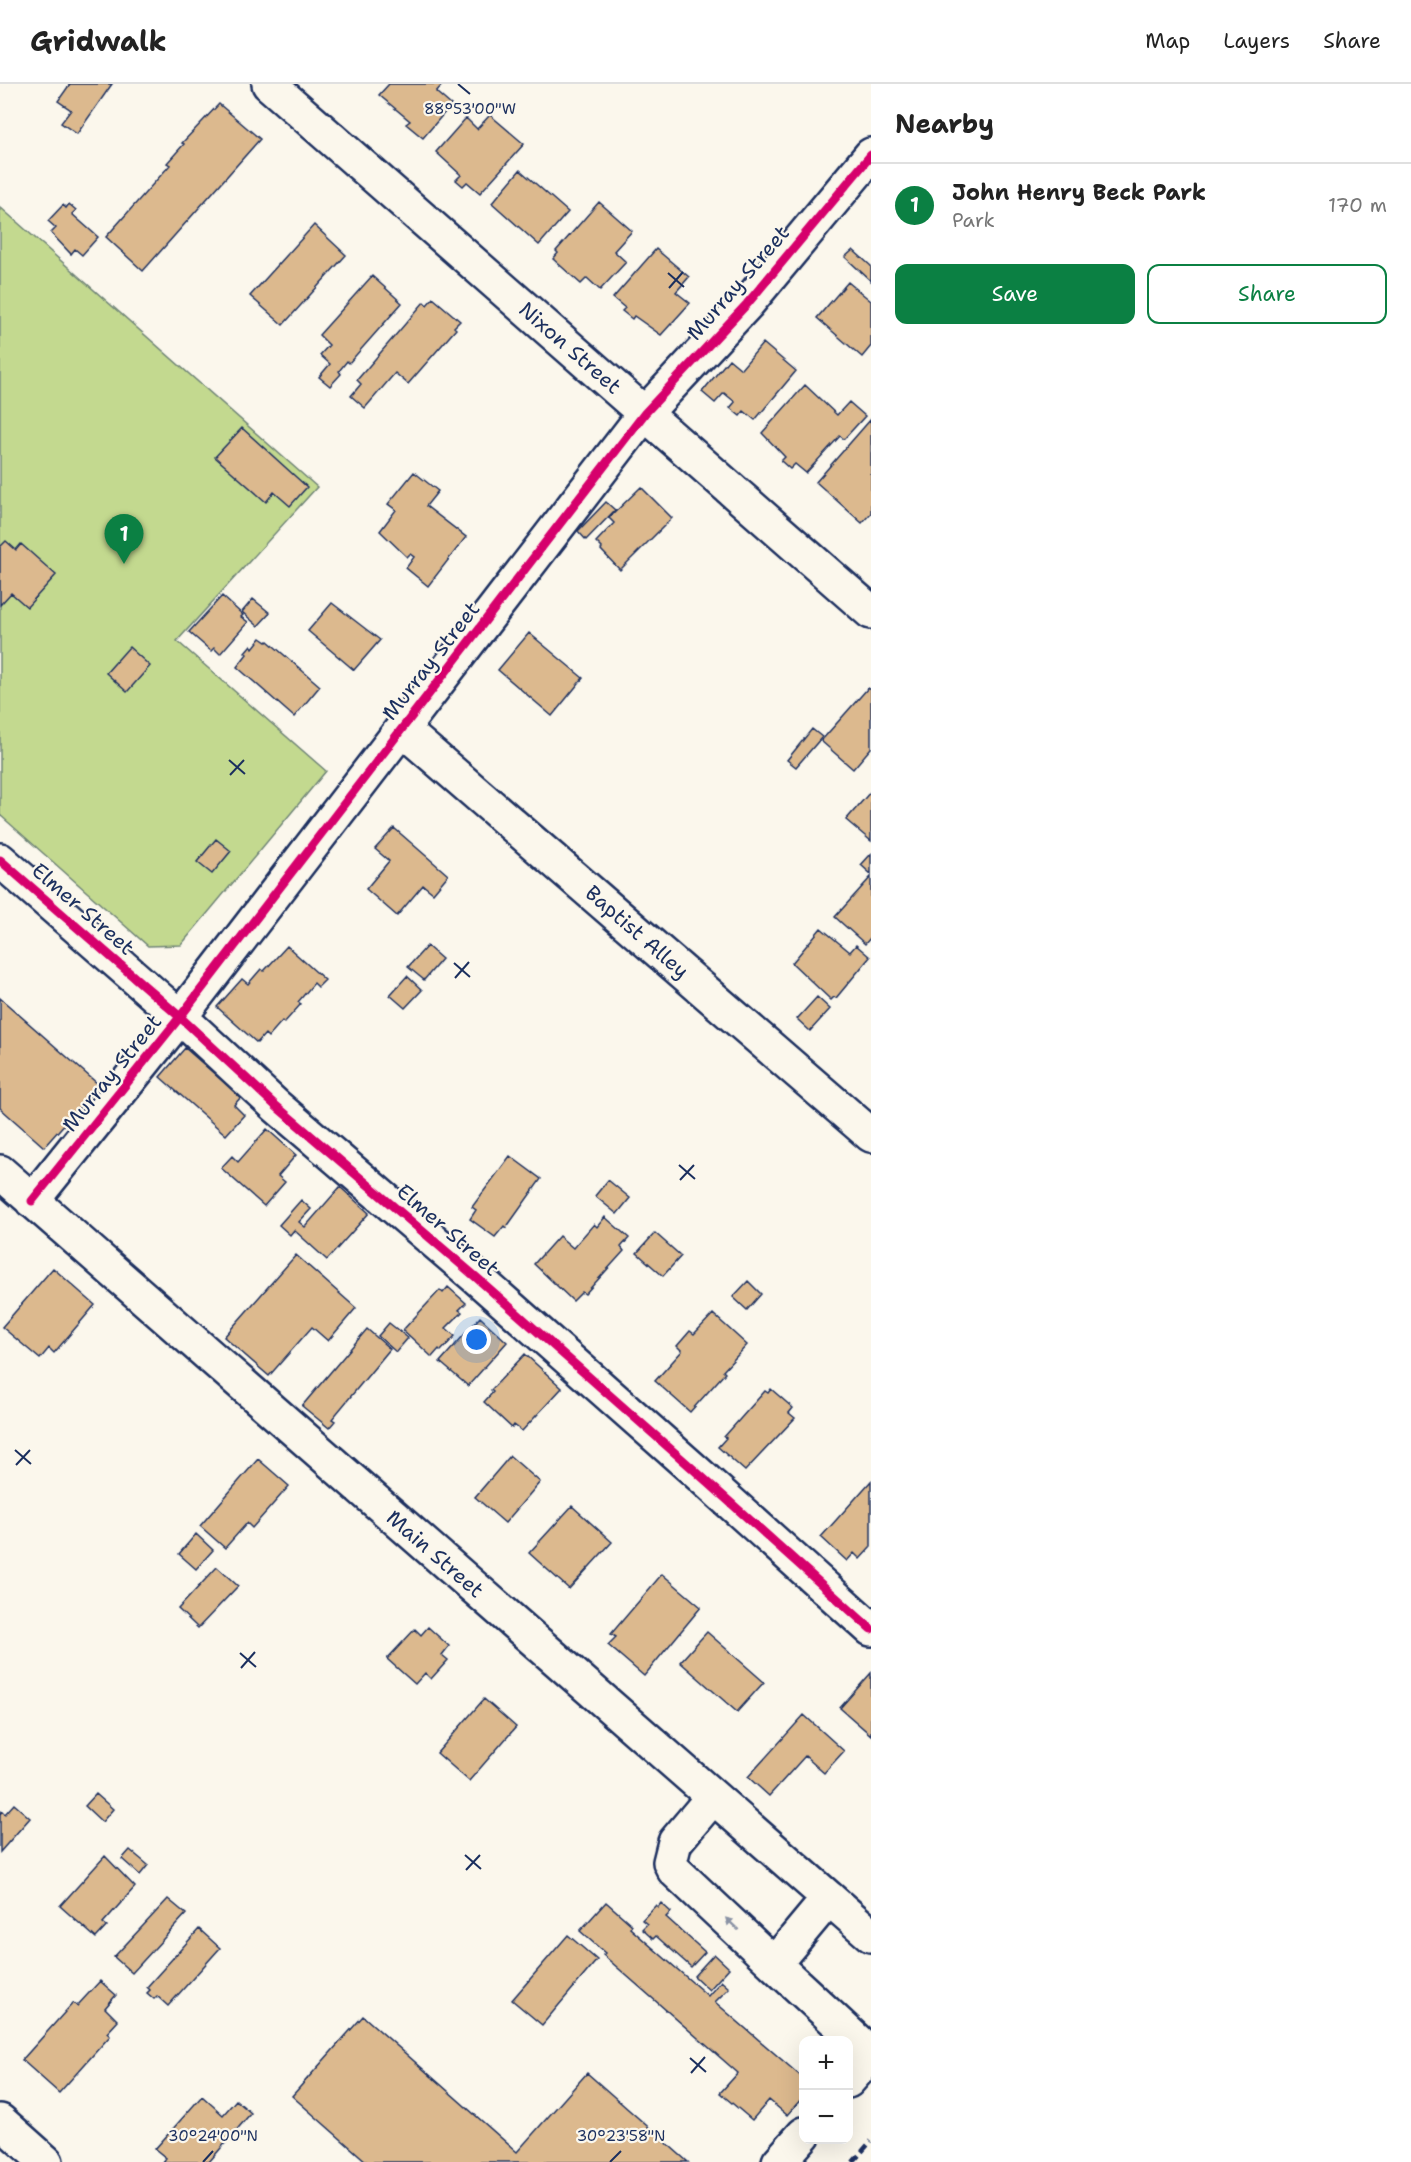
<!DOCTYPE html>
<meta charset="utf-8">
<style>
body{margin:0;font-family:"Shantell Sans",sans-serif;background:#f2f2f2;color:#222}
.controls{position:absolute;right:18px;bottom:18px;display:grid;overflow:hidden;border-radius:12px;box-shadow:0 6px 24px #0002}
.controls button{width:54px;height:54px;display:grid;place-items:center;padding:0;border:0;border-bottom:2px solid #e0e0e0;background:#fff;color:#222;font:30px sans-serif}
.you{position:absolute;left:477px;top:1256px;width:21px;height:21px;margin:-15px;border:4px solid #fff;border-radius:50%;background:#1a73e8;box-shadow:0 0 0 9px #1a73e833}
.badge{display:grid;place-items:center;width:39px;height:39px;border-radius:50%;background:#0b8043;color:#fff;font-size:20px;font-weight:700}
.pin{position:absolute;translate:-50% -50px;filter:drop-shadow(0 2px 3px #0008)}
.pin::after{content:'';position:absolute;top:32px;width:21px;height:18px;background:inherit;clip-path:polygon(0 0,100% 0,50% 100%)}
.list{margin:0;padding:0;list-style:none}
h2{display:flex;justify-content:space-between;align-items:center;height:78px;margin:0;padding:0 24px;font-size:26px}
h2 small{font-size:20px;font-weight:400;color:#767676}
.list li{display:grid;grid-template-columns:39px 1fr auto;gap:18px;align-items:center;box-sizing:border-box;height:84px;padding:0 24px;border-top:2px solid #e0e0e0}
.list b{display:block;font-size:22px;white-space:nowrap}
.list p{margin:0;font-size:20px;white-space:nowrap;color:#767676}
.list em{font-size:20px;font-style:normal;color:#767676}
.actions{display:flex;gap:12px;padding:18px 24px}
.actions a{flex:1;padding:14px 0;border:2px solid #0b8043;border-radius:12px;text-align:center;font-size:21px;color:#0b8043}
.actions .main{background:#0b8043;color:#fff}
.map{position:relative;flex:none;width:871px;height:2078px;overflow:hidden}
header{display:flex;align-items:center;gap:36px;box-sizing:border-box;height:84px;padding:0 30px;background:#fff;border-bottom:2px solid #e0e0e0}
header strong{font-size:28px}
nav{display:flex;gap:33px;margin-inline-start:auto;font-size:21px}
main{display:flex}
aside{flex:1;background:#fff}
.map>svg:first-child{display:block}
.green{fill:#c3d98f;stroke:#6f8476;stroke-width:1.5}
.building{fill:#dcb98e;stroke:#1b2f5e;stroke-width:1.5}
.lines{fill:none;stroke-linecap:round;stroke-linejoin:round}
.minor-casing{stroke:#1b2f5e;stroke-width:38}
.minor{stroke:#fbf7ec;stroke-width:33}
.rail{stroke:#1b2f5e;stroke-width:4.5;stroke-dasharray:9 4.5;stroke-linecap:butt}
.cycleway-casing{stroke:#fbf7ec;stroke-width:13}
.cycleway{stroke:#d6006c;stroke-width:9}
.oneway{fill:#8b93a5}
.ticks{fill:none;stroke:#1b2f5e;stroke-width:2}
.labels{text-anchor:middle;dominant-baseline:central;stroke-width:4.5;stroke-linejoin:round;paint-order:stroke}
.street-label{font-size:21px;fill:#1b2f5e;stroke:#fbf7ec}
.ticks-label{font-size:15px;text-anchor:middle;fill:#1b2f5e;stroke:#fbf7ec;stroke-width:4.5;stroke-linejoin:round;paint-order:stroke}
</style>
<header>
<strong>Gridwalk</strong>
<nav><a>Map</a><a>Layers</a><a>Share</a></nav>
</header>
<main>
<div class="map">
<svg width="871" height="2078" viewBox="0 0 871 2078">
<rect width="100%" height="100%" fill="#fbf7ec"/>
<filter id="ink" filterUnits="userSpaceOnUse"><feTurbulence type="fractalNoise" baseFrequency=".0167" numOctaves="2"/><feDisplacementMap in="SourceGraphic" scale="12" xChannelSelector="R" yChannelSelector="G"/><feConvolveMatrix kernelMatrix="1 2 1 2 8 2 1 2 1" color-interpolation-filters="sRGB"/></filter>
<g filter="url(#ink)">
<path class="green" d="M0 123 317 403 177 557 326 687 181 861 148 862 0 731Z"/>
<path class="building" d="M70 0H112L77 50 61 39 71 26 58 17Z
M389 0H443L436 8 451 21 423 54 406 40 410 37 379 11Z
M219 20 260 55 143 187 106 153 170 81 167 79 184 60 182 59Z
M490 31 524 60 480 109 467 98 463 102 456 96 461 91 436 68 466 34 477 45Z
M520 86 568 128 539 161 492 119Z
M599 118 632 147 614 167 626 178 600 206 587 194 581 200 553 175 558 169 556 167Z
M69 120 76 126 72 130 98 153 82 171 75 165 71 170 51 149 56 144 48 137 63 121 66 124Z
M314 141 346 171 283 241 250 212Z
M656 165 689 193 676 208 690 219 661 251 634 232 632 235 622 227 625 224 613 214Z
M853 166 871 182V197L845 173Z
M372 192 402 219 349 279 347 277 339 287 341 290 330 302 319 293 330 280 320 271 329 261 319 251Z
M848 198 871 217V262L862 273 817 234Z
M433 214 460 237 454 243 456 245 408 300 395 289 365 324 351 312 361 300 357 296 424 218 427 221Z
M763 259 796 287 755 336 744 327 740 332 730 324 735 318 724 309 715 319 702 308 729 275 741 285Z
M805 301 837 331 849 318 865 332 844 355 840 352 806 389 795 380 790 385 781 377 785 373 762 349Z
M871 335V429L862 439 816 398Z
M242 344 307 403 290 422 274 408 266 418 215 373Z
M414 388 438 407 426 422 466 453 428 502 406 484 414 473 410 470 407 473 380 447 396 426 388 420Z
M641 403 672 434 620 486 601 466 602 464 596 458 614 439 609 434Z
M606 418 615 426 586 456 578 447Z
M6 457 16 466 21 460 56 491 27 523 11 509 0 521V463Z
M222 512 243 531 241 533 248 538 220 570 214 564 211 567 189 548Z
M253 515 270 529 258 542 242 528Z
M332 519 380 556 354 586 308 547Z
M529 549 583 594 552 632 498 586Z
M261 554 267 558 268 557 320 602 294 633 237 583 247 570 245 568 251 561 253 564Z
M129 563 150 582 127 608 106 589Z
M868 604 871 606V664L853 685 821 657Z
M812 645 822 653 796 683 787 676Z
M871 707V757L846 736Z
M394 744 448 791 433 809 423 801 397 832 366 805 389 777 375 765Z
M216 755 231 767 212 790 197 778Z
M871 770V790L861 781Z
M871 793V853L865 860 835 833Z
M821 844 850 868 856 861 870 873 836 914 834 913 831 916 792 879Z
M287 862 325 896 318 903 314 899 298 918 301 920 284 939 282 937 268 953 265 950 257 959 217 923 242 895 248 900 261 885 264 887Z
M427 862 442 875 424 896 408 883Z
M407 892 422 906 405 924 390 911Z
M817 913 830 925 810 947 797 935Z
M0 914 99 1001 44 1063 0 1024Z
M185 964 241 1013 234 1021 244 1031 226 1051 160 993Z
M267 1045 296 1071 278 1092 285 1098 264 1122 221 1084 232 1072 238 1078Z
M510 1072 541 1095 506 1144 504 1142 495 1153 470 1135 476 1126 472 1123Z
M608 1096 630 1114 617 1130 595 1112Z
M340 1103 369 1129 327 1176 294 1146 290 1151 279 1141 301 1116 311 1125 299 1138 305 1143Z
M605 1133 629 1154 621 1163 624 1167 585 1210 582 1208 573 1217 534 1180 559 1152 573 1164 594 1140 597 1143Z
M655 1149 681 1172 663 1192 637 1169Z
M296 1171 356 1224 328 1257 312 1243 269 1292 224 1253Z
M53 1184 95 1221 54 1269 49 1264 40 1275 2 1243Z
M748 1197 761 1210 747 1226 733 1213Z
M448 1203 466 1219 459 1226 462 1228 446 1244 455 1252 441 1267 439 1265 432 1273 403 1246 440 1206 443 1209Z
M713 1230 747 1261 723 1287 725 1289 690 1328 655 1297 682 1267 677 1262 690 1247 694 1250Z
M480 1233 507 1258 468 1302 440 1278Z
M389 1239 408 1254 396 1268 378 1252Z
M367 1245 390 1265 332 1335 335 1337 329 1344 302 1322Z
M525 1270 562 1304 522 1347 514 1341 512 1344 484 1318 493 1308 491 1306Z
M771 1305 793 1324 789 1329 795 1334 745 1387 718 1363 726 1354 724 1353 765 1307 768 1309Z
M510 1372 540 1398 505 1439 475 1413Z
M258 1375 289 1402 252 1444 247 1439 225 1464 200 1442Z
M871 1397V1463L860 1475 854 1469 847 1477 821 1453Z
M572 1422 612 1458 569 1505 529 1469Z
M196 1450 213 1466 196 1485 179 1470Z
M217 1483 238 1502 198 1544 178 1525Z
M662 1490 701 1523 644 1592 608 1561 616 1553 611 1550Z
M428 1543 449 1562 442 1571 448 1576 431 1595 425 1589 415 1600 387 1575 415 1545 421 1551Z
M707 1548 764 1598 737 1628 680 1578Z
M871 1589V1651L840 1624Z
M484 1615 516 1643 469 1697 437 1669Z
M804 1631 844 1667 824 1689 805 1672 769 1712 748 1693Z
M96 1710 113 1725 102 1738 85 1722Z
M14 1720 30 1734 0 1768V1730L2 1727 5 1730Z
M130 1766 148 1781 140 1791 122 1775Z
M105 1772 135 1803 103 1839 107 1842 96 1854 60 1822Z
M168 1815 186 1830 132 1889 114 1873Z
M606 1818 632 1841 630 1844 708 1912 721 1897 729 1904 715 1918 804 1995V2012L787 2031 769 2016 752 2036 720 2009 738 1989 603 1871 605 1869 580 1847Z
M661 1819 671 1828 666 1833 705 1868 691 1883 656 1852 653 1855 642 1845 647 1840 642 1836 656 1821 658 1823Z
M199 1845 220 1864 168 1922 157 1912 154 1915 147 1909 150 1906 147 1903Z
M568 1851 597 1876 542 1941 512 1916Z
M714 1870 729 1884 709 1906 694 1892Z
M100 1897 116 1911 105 1924 118 1937 107 1949 110 1952 59 2009 22 1976 73 1919 77 1922Z
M363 1932 517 2068 587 1989 688 2078H367L292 2012Z
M202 2012 223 2031 236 2016 251 2029 209 2078H163L166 2074 155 2065Z"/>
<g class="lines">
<g class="minor-casing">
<path id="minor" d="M269 0 871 528
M402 645 871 1051
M0 776 180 933 276 1022 477 1194 692 1384 871 1545
M0 1088 871 1851
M32 1117 180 933 645 329 747 220 871 71
M713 1713 675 1758 670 1778 674 1786 774 1880
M829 1814 774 1880 871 1970
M848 1997 871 1971
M0 2037 46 2078
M779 2078 804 2050"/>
</g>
<use href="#minor" class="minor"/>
<path class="rail" d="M853 2078 871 2057"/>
<g class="cycleway-casing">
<path id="cycleway" d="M0 776 180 933 276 1022 477 1194 692 1384 871 1545
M32 1117 180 933 645 329 747 220 871 71"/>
</g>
<use href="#cycleway" class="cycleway"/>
</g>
<defs><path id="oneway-solid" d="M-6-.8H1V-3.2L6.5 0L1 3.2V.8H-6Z" transform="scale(1.5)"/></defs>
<use class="oneway" href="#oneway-solid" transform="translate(732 1840) rotate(-137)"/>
</g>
<path class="ticks" d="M458 0 470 10M668 189 684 203M669 204 683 188M229 676 245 690M230 691 244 676M454 879 470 893M455 894 469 878M679 1081 695 1095M680 1096 694 1081M15 1366 31 1380M16 1381 30 1366M240 1569 256 1583M241 1584 255 1568M465 1771 481 1785M466 1786 480 1771M690 1974 706 1988M691 1989 705 1973M203 2078 213 2067M610 2078 621 2067"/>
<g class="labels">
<g class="street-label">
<text transform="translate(738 199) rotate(-49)">Murray Street</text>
<text transform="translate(570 264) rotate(41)">Nixon Street</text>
<text transform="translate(431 577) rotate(-52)">Murray Street</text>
<text transform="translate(83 825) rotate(41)">Elmer Street</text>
<text transform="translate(637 848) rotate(41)">Baptist Alley</text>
<text transform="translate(112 989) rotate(-51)">Murray Street</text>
<text transform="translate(448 1146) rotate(41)">Elmer Street</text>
<text transform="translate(435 1470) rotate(41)">Main Street</text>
</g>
</g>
<g class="ticks-label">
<text x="470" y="30">88°53'00"W</text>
<text x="213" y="2057">30°24'00"N</text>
<text x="621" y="2057">30°23'58"N</text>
</g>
</svg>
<div class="controls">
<button>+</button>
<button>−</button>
</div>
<div class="you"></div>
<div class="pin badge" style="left:124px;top:480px">1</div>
</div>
<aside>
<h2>Nearby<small></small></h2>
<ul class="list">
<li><span class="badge">1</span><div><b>John Henry Beck Park</b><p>Park</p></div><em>170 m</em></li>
</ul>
<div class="actions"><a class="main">Save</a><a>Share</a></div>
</aside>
</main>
